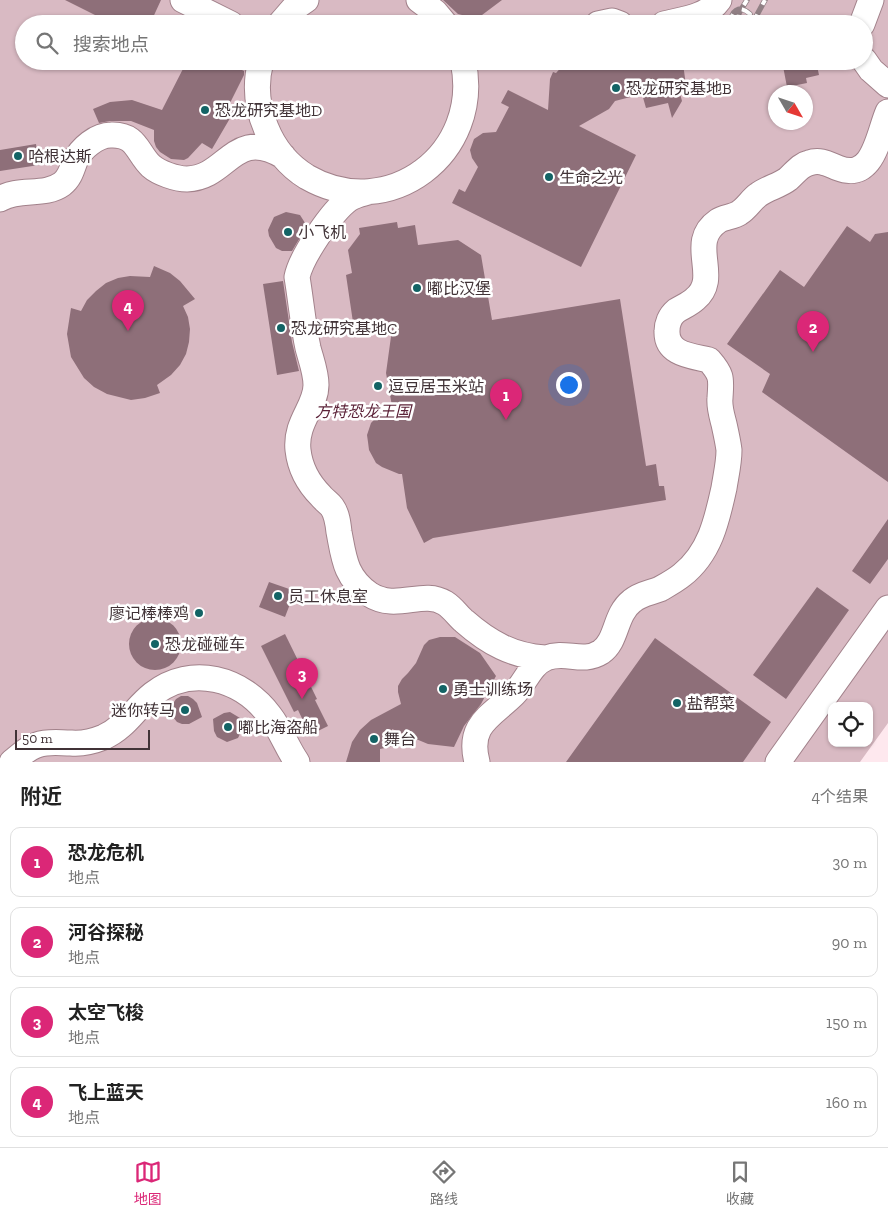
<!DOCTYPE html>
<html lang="zh">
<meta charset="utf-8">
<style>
body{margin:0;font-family:"Zilla Slab","Noto Sans SC",serif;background:#f6f6f6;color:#222}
.controls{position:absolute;right:15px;bottom:15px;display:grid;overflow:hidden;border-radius:10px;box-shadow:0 1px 4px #0004}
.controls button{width:45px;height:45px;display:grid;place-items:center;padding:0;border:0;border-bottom:1px solid #e0e0e0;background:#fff;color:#222;font:25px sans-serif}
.compass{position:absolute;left:768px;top:85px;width:45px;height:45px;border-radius:50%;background:#fff;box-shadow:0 1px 4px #0004;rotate:129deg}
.scale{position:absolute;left:15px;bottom:12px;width:135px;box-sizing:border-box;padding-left:5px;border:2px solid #413337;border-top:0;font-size:14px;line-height:18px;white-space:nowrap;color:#413337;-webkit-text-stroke:4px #fff;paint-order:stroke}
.you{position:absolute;left:568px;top:384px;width:18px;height:18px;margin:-12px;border:4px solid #fff;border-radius:50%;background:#1a73e8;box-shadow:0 0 0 8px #1a73e833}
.badge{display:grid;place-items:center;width:32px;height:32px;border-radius:50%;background:#db2777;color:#fff;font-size:16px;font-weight:700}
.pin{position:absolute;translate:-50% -41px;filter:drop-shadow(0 1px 2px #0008)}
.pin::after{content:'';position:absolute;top:26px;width:18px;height:15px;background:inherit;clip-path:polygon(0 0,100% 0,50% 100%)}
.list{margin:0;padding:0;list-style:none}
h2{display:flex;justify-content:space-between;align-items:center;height:65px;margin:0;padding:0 20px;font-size:21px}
h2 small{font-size:16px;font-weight:400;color:#767676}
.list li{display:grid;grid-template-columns:32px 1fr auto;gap:15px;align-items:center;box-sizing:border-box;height:70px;margin:0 10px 10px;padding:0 10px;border:1px solid #e0e0e0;border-radius:10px}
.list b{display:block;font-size:19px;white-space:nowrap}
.list p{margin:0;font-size:16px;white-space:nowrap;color:#767676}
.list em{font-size:16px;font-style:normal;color:#767676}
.icon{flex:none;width:28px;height:28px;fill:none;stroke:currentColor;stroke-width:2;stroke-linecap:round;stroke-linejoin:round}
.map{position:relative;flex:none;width:888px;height:762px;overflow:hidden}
.search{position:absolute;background:#fff;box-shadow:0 1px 4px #0004;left:15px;right:15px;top:15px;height:55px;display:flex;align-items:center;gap:12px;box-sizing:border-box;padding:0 18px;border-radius:28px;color:#767676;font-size:19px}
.sheet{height:385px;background:#fff}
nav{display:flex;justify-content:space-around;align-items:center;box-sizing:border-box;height:70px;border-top:1px solid #e0e0e0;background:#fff;font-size:14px;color:#767676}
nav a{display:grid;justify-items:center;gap:2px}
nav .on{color:#db2777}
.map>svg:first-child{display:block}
.green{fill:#d9bac3;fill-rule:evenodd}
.building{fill:#8e6f79}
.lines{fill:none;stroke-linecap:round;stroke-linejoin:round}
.minor-casing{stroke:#a2828b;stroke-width:27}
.minor{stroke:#fff;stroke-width:25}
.rail-casing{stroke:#918085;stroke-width:5.5}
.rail{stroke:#fff;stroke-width:4;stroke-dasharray:11;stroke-linecap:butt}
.poi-dot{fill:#136365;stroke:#fff;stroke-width:2}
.labels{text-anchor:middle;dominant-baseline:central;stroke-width:5;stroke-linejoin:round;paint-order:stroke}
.poi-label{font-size:16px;fill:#413337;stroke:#fff;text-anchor:start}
.park-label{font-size:16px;font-style:italic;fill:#5c2339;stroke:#fff}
</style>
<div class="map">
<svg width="888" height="762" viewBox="0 0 888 762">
<rect width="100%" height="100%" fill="#fee8ee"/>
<path class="green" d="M0 0H888V723L860 762H0ZM24 24H864V61H24ZM776 92H806V122H776ZM832 706H869V743H832Z"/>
<path class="building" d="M65 0H161L150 24H100L103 19Z
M443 0H502L482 15 470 17 458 14Z
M187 61H238L236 67 244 71V75L229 105 236 108 212 149 202 143 188 158 184 160 171 159 160 152 156 147 154 141V130L131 121H110L99 123 93 109 110 102 132 100 162 110Z
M567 61H677L683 64 686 85 679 90 682 101 672 118 668 103 646 108 642 94 615 101 609 109 579 126 636 155 581 267 452 203 459 189 465 192 478 167 472 158 470 150 474 139 483 133 496 132 509 107 501 103 508 90 548 110 550 79 553 72 556 73Z
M782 61H816L819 75 806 78 807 83 787 87Z
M36 144 39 165 0 171V150Z
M286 212 300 215 307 226 292 251H282L276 248 269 236 268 230 274 217Z
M397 222 398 228 415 225 418 245 458 240 481 255 492 320 620 299 646 466 656 464 659 486H664L666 500 433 538 424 543 407 508 402 474H399L382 467 376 463 369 450 368 442 367 435 371 423 387 406H392L386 373 393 322 354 329 346 275 352 273 348 250 360 234 359 228Z
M847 226 870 242 875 234 888 232V482L762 392 770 374 727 344 780 270 804 287Z
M154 266 170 273 180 281 195 299 183 306 188 317 190 329 189 342 186 354 180 365 171 375 157 385 160 393 145 398 131 400 107 394 94 387 84 378 71 357 67 334 71 308 81 311 87 300 96 291 106 283 118 278 130 276 150 277Z
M283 281 292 342 299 371 277 375 263 284Z
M888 519V559L870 584 852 571Z
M269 582 295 591 285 617 259 607Z
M817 587 849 610 786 699 753 675Z
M129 644a26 26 0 1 1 52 0a26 26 0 1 1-52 0Z
M285 634 317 699 315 700 328 726 310 735 298 710 294 712 261 646Z
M440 637H455L480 653 496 676 481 704 464 726 454 747 428 744 392 729 395 746 380 749V762H346L352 742 360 730 371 720 401 704 398 692V686L402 679 408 673 416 663 424 645 429 640Z
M655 638 771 722 743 762H566Z
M181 696H188L193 699 197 703 202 717 189 724H182L177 722 173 717 171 711 172 705 176 699Z
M230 712 240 718 243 723V728L238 738 227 742 217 737 214 731 213 719 224 713Z"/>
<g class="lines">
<g class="minor-casing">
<path id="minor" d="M183 0 231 24
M419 0 435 12 445 24
M280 24 293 9 306 0
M598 24 612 21 620 24
M664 24C684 19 707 17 719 0
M862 24 871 0
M864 60 871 70 888 85
M261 61C255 83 257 107 266 128 274 148 289 166 307 177 389 224 483 153 463 61
M368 192C361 194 355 195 349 199 332 211 301 257 297 277 301 301 303 325 308 348 311 360 316 372 316 385 316 407 295 422 298 450 300 468 308 483 321 496 324 500 329 503 332 507 337 514 338 523 339 532 344 558 345 577 369 594 397 612 422 589 445 603 453 608 458 616 464 621 489 643 513 656 545 658
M0 199C19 187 44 197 62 184 70 178 72 169 75 161 81 148 97 135 111 135 137 134 137 153 151 166 159 173 176 179 187 179 228 178 233 127 283 156
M12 762C20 756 27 748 37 745 48 741 59 743 71 743 82 744 94 741 104 737 126 727 135 708 153 694 192 664 242 678 270 716 281 730 287 748 297 762
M477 762C467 724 492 716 514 694 526 682 530 665 546 658 566 650 582 664 601 652 618 640 614 615 632 601 640 594 650 593 660 589 667 585 676 580 682 575 710 553 717 520 724 488 726 475 729 463 729 450 728 442 726 433 724 424 722 416 719 407 720 398 721 379 723 376 709 360 693 356 666 355 667 331 667 324 670 316 676 311 682 307 690 304 695 299 722 277 686 243 718 221 724 217 733 217 739 213 747 208 751 200 758 195 767 188 779 186 788 179 795 173 800 165 809 163 820 159 828 164 838 168 874 182 878 135 888 112
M778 762 888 608"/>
</g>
<use href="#minor" class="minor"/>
<g class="rail-casing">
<path id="rail" d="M734 24 731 19C734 8 741 6 750 14L749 20 743 23 738 19 739 13 747 0
M752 24 765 0"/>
</g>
<use href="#rail" class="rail"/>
</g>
<g class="poi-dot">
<circle cx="616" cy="88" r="5"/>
<circle cx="205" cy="110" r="5"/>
<circle cx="18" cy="156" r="5"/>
<circle cx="549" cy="177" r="5"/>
<circle cx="288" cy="232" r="5"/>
<circle cx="417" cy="288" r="5"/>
<circle cx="281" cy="328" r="5"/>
<circle cx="378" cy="386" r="5"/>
<circle cx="278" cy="596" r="5"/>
<circle cx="199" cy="613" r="5"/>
<circle cx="155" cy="644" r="5"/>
<circle cx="443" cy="689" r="5"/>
<circle cx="677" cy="703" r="5"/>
<circle cx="185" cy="710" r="5"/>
<circle cx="228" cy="727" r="5"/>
<circle cx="374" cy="739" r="5"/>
</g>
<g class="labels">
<g class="poi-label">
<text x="626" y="88">恐龙研究基地B</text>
<text x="215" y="110">恐龙研究基地D</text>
<text x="28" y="156">哈根达斯</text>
<text x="559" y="177">生命之光</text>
<text x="298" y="232">小飞机</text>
<text x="427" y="288">嘟比汉堡</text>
<text x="291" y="328">恐龙研究基地C</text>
<text x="388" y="386">逗豆居玉米站</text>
<text x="288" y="596">员工休息室</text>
<text x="189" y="613" text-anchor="end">廖记棒棒鸡</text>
<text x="165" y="644">恐龙碰碰车</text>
<text x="453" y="689">勇士训练场</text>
<text x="687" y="703">盐帮菜</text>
<text x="175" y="710" text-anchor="end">迷你转马</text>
<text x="238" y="727">嘟比海盗船</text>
<text x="384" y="739">舞台</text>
</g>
<g class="park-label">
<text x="363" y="411">方特恐龙王国</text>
</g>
</g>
</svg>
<div class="controls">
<button><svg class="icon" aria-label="locate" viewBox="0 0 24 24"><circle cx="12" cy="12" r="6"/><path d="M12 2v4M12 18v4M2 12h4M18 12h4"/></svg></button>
</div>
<svg class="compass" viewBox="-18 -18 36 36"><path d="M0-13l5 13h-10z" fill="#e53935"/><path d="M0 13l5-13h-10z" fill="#767676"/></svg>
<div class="scale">50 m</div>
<div class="you"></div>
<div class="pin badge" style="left:506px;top:420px">1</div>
<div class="pin badge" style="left:813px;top:352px">2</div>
<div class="pin badge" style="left:302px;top:699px">3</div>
<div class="pin badge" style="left:128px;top:331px">4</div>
<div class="search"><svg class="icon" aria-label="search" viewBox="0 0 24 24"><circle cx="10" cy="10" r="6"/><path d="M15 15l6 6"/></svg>搜索地点</div>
</div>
<section class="sheet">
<h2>附近<small>4个结果</small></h2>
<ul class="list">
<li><span class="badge">1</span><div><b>恐龙危机</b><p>地点</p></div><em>30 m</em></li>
<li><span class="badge">2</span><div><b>河谷探秘</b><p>地点</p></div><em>90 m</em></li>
<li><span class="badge">3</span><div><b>太空飞梭</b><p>地点</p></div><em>150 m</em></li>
<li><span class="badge">4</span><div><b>飞上蓝天</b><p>地点</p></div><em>160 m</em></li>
</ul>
</section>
<nav>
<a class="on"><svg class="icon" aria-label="map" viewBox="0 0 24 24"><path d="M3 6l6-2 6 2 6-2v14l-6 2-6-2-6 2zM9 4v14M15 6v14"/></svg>地图</a>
<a><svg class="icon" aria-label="directions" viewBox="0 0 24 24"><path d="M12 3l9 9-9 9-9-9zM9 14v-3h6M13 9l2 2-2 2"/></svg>路线</a>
<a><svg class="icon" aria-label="saved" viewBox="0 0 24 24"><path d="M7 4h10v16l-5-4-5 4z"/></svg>收藏</a>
</nav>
